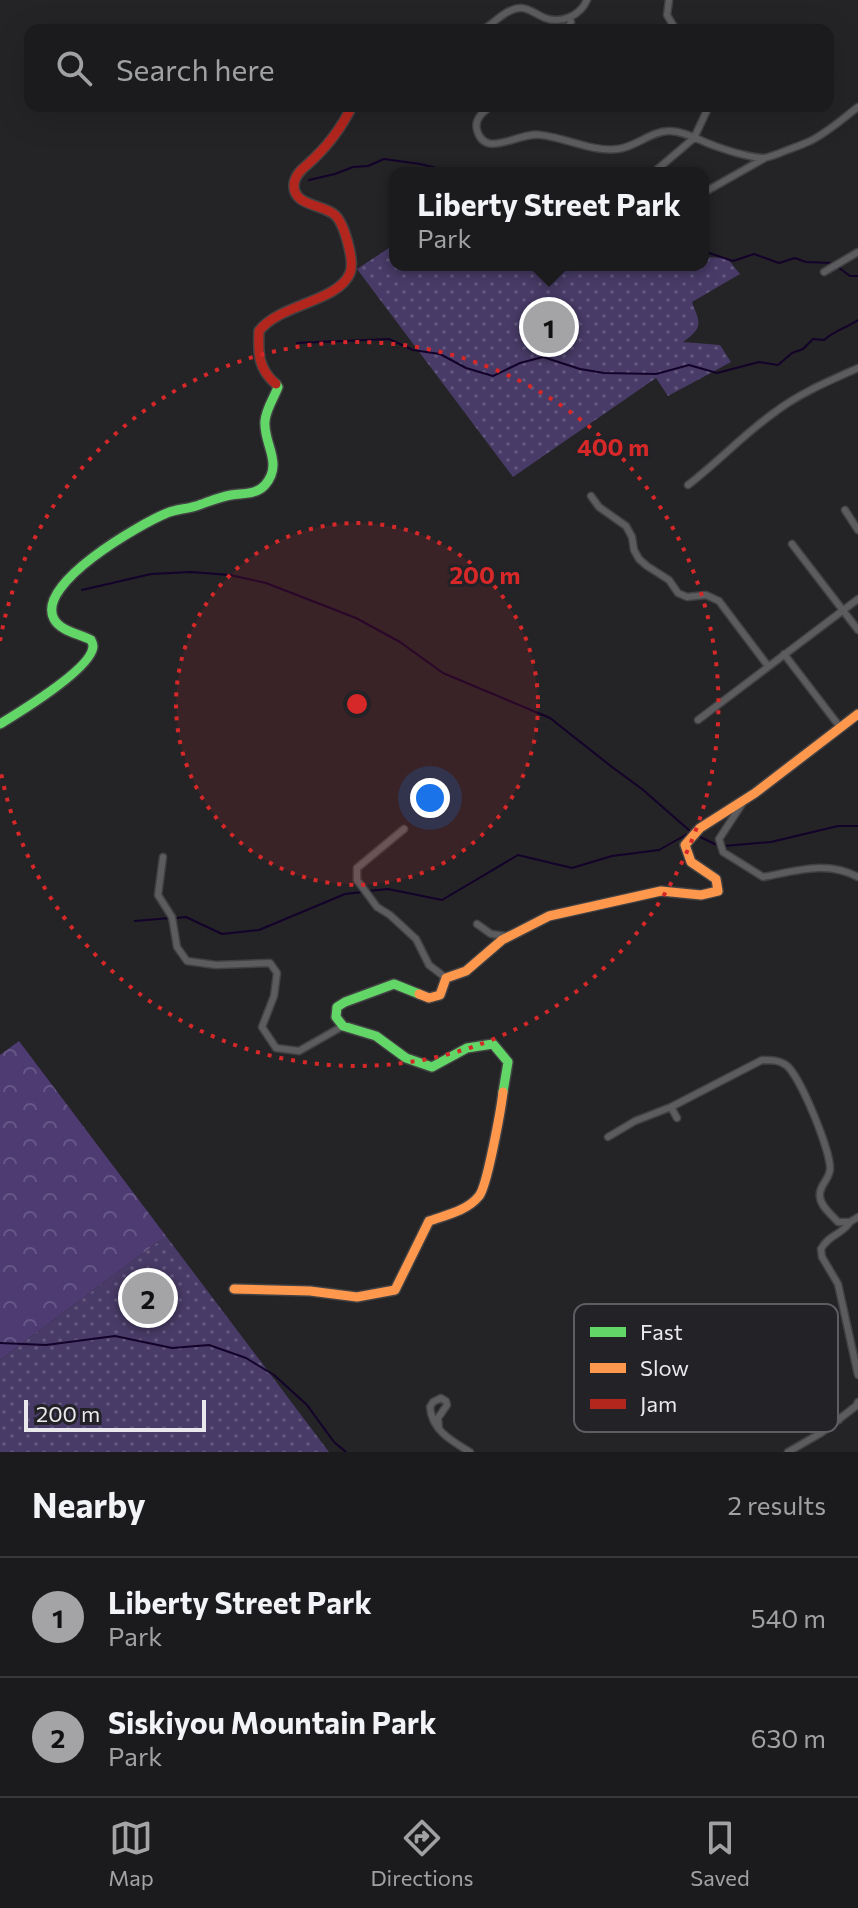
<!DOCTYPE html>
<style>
body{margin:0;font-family:Commissioner,sans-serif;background:#282729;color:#f1f3f6}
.scale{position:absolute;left:24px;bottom:20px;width:182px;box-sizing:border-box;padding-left:8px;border:4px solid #e9e9ed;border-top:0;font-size:22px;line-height:28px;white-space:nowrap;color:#e9e9ed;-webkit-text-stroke:6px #232227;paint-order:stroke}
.you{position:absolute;left:430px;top:798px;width:28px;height:28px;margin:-20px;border:6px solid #fff;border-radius:50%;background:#1a73e8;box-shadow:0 0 0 12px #1a73e833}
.badge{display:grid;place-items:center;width:52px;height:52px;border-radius:50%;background:#a4a4a7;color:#111;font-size:26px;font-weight:700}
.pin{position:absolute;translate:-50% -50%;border:4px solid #fff;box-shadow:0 2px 8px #0006}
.popup{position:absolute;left:389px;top:167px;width:320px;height:104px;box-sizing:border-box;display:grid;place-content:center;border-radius:16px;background:#1b1a1c;filter:drop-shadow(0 2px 6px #0005);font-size:26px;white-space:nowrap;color:#a0a1a3}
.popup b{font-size:30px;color:#f1f3f6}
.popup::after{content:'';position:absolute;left:50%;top:100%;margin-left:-16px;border:16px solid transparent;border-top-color:#1b1a1c}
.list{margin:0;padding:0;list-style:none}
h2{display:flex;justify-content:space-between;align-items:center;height:104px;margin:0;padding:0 32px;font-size:34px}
h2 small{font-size:26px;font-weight:400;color:#a0a1a3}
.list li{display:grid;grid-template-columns:52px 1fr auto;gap:24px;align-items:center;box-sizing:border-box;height:120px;padding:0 32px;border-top:2px solid #39383b}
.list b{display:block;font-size:30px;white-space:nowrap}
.list p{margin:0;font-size:26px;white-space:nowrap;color:#a0a1a3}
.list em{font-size:26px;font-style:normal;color:#a0a1a3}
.icon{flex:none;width:44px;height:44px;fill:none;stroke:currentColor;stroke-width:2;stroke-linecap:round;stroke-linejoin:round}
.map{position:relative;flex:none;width:858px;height:1452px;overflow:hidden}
.search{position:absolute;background:#1b1a1c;box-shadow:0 8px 32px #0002;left:24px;right:24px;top:24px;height:88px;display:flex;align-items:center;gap:20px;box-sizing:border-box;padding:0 28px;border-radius:16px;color:#a0a1a3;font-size:30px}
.sheet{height:344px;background:#1b1a1c}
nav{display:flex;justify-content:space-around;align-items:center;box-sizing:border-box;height:112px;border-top:2px solid #39383b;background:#1b1a1c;font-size:22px;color:#a0a1a3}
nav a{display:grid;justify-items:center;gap:4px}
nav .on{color:#a4a4a7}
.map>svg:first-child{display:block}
.grass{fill:url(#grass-dots)}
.forest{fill:url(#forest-crowns)}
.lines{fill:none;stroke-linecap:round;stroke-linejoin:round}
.stream{stroke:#13032a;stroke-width:2}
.street-casing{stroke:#414143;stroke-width:9}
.fast-casing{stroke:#414143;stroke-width:12}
.slow-casing{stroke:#414143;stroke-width:12}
.jam-casing{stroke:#414143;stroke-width:12}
.street{stroke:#5c5b5e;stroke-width:6}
.fast{stroke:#63d668;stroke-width:9}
.slow{stroke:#ff974d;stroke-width:9}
.jam{stroke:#b3261e;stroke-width:9}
.ring{fill:none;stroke:#d62828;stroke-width:4;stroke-dasharray:4 8}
.key{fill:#232227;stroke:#5e5e62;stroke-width:2}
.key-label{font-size:22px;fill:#e9e9ed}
.centre{fill:#d62828;stroke:#232227;stroke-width:4}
.ring-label{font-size:24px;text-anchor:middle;font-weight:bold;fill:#d62828;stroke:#232227;stroke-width:6;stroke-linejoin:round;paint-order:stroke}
</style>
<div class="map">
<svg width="858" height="1452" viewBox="0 0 858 1452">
<defs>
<pattern id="grass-dots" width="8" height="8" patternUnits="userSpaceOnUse" patternTransform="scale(2)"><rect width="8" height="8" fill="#483b67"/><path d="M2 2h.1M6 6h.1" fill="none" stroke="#62577d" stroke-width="1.8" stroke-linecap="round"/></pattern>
<pattern id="forest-crowns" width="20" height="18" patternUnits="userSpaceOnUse" patternTransform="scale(2)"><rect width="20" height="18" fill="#4d3b72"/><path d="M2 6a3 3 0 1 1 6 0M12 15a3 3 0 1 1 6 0" fill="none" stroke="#675786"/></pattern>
</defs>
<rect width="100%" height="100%" fill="#242326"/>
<path class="grass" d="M395 244V265H703V257L727 258 740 274 692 302C700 323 704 327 683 342L720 345 731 362 668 396 656 378 513 477 357 269Z
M166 1236 329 1452H0V1360Z"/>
<path class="forest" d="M19 1041 166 1236 0 1360V1055Z"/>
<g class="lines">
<path class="stream" d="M309 180 335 174 353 167 368 166 384 159 420 164 453 172 495 171 498 173
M703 251 733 261 754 254 779 263 795 258 806 262 833 263
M838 267 850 276H858
M297 343 389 339 413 350 440 354 466 368 493 376 520 363 543 357 580 369 604 373 656 374 689 365 717 373 759 362 778 365 792 353 803 349 813 339 824 340C834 331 846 328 858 320
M82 590 151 574 191 572 230 575 266 583 356 618 400 642 443 673 550 718 612 767 642 789 690 831
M698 836 717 845
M724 846 771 842 838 826H858
M369 891 388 889 442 900 518 855 572 868 612 856 659 850 691 832 693 833
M176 918 186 917 222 934 259 930 345 894 363 892
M135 921 170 918
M0 1343 46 1345 115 1336 172 1348 209 1345 246 1358 274 1375 307 1405 334 1442 346 1452"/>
<g class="street-casing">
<path id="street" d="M669 0 667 15 676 30
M483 30C494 23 507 8 521 8 529 8 537 15 545 18 561 24 580 16 587 0
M567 30 571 22 570 17
M491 106C483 112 474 119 477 130 485 160 519 131 541 135 567 138 591 152 618 149 636 147 651 131 669 131 685 131 700 141 715 146 729 151 748 157 763 158 768 158 774 155 780 153 789 149 799 146 808 142 826 134 842 119 858 107
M653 173 694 138 709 106
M703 193 765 158
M824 272 858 252
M688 485C718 462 744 434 775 412 800 393 829 381 858 368
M591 496 599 507 626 526 632 537 634 550 639 559 647 566 669 580 678 593 687 597 706 595 719 601 768 666
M845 510 858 530
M792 544 858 630
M784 654 840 727
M698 720 858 599
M742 804 719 839 723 852 763 877C796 871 827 860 858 877
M404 829 357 868V880L377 907 390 915 416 939 429 965 446 978
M163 857 158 895 172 917 177 947 187 961 216 965 270 963 277 973 274 996 262 1027 276 1048 299 1051 343 1026
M477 924 491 934 506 936
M671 1107 677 1118
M608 1137 635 1121 671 1107 762 1060C771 1060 779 1060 786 1065 800 1075 831 1152 830 1169 830 1179 818 1186 820 1197 821 1207 832 1215 838 1222H850L858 1217
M850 1222C842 1235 829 1234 821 1249L822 1257 838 1284 858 1375
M746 1359C742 1370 749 1377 758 1380
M768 1394 758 1380 771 1375 776 1380 768 1394C783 1420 811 1424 839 1420
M439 1429 438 1418 447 1405 446 1401 441 1398 433 1402 430 1407C432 1431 452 1441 470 1452
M788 1452 821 1433 856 1406 858 1402"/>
</g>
<g class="fast-casing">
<path id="fast" d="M0 724C18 713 93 668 93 646 93 644 92 642 91 640 80 634 60 631 54 619 35 584 140 524 167 513 176 509 187 509 196 506 208 502 219 497 231 495 243 493 256 495 265 485 284 463 263 444 265 421 266 409 274 398 278 387L276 384
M419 994 394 984 345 1002 337 1007 336 1017 343 1026 376 1036 406 1058 432 1067 467 1048 493 1044 508 1062 503 1092"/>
</g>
<g class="slow-casing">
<path id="slow" d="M419 994 429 998 440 995 446 978 466 971 502 940 549 916 661 891 701 895 718 891 716 879 691 862 685 845 700 828 755 793 858 714
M234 1289 310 1291 357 1297 395 1290 429 1221C446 1215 467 1211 479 1196 487 1187 501 1109 503 1092"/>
</g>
<g class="jam-casing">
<path id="jam" d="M276 384C258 369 258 353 259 331 279 304 338 302 350 273 355 261 344 223 335 215 323 204 292 206 294 184 295 175 302 169 308 164 327 147 341 129 352 106"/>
</g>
<use href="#street" class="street"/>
<use href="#fast" class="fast"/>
<use href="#slow" class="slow"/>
<use href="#jam" class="jam"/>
</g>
<circle cx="357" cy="704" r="181" fill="#d62828" fill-opacity=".12"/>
<g class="ring">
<circle cx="357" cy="704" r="181"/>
<path d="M0 641A362 362 0 1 1 0 767"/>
</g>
<rect x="574" y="1304" width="264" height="128" rx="12" class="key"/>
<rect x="590" y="1327" width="36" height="10" fill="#63d668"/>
<rect x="590" y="1363" width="36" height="10" fill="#ff974d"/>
<rect x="590" y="1399" width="36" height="10" fill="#b3261e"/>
<g class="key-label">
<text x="640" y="1340">Fast</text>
<text x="640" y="1376">Slow</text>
<text x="640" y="1412">Jam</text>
</g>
<circle cx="357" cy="704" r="12" class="centre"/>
<g class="ring-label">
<text x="613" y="456">400 m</text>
<text x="485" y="584">200 m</text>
</g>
</svg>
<div class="scale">200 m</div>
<div class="you"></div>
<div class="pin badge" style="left:549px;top:327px">1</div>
<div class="popup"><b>Liberty Street Park</b>Park</div>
<div class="pin badge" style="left:148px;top:1298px">2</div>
<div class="search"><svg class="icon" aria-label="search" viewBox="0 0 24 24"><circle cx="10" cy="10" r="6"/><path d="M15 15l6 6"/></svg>Search here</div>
</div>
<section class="sheet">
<h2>Nearby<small>2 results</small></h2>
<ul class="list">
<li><span class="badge">1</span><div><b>Liberty Street Park</b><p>Park</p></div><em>540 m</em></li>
<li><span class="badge">2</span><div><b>Siskiyou Mountain Park</b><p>Park</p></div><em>630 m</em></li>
</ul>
</section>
<nav>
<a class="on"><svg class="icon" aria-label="map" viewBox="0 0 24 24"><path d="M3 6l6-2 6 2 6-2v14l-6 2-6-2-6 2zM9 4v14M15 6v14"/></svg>Map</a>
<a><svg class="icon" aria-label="directions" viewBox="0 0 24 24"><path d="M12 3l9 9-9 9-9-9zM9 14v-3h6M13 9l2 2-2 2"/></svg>Directions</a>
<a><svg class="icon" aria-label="saved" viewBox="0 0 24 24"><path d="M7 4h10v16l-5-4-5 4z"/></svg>Saved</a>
</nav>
